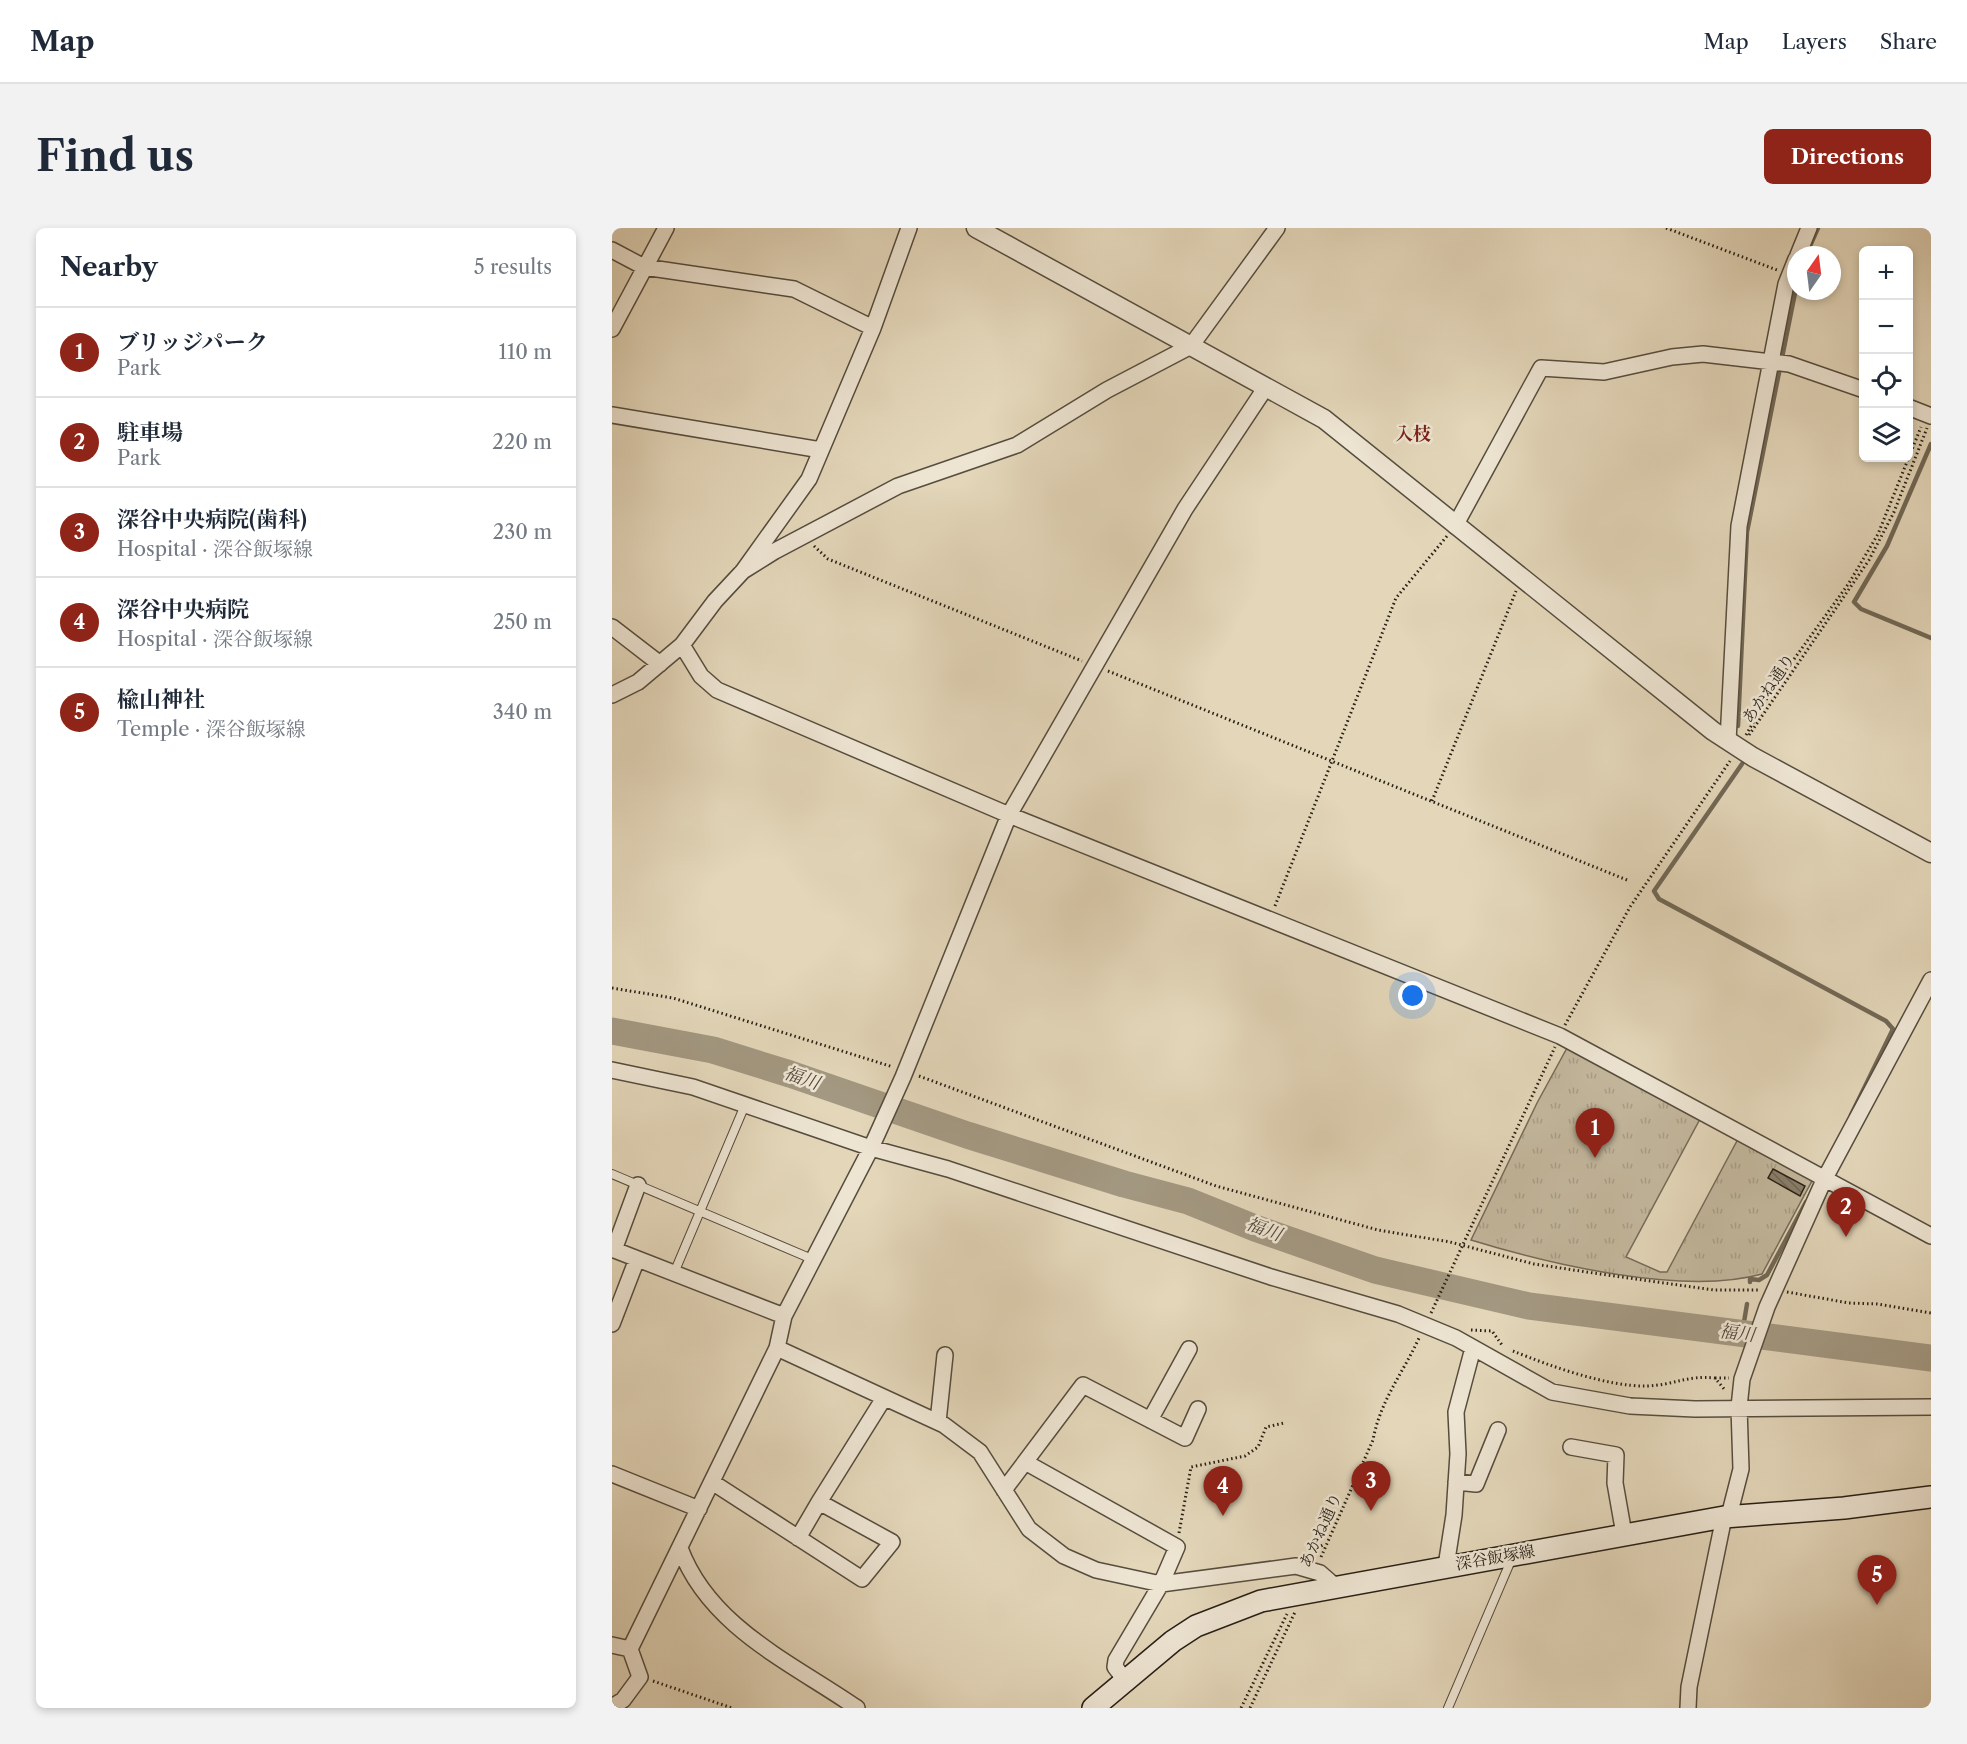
<!DOCTYPE html>
<meta charset="utf-8">
<style>
body{margin:0;font-family:"Libre Caslon Text","Noto Serif JP",serif;background:#f2f2f3;color:#1f2937}
.controls{position:absolute;right:18px;top:18px;display:grid;overflow:hidden;border-radius:9px;box-shadow:0 3px 9px #0003}
.controls button{width:54px;height:54px;display:grid;place-items:center;padding:0;border:0;border-bottom:2px solid #e0e1e3;background:#fff;color:#1f2937;font:30px sans-serif}
.compass{position:absolute;left:1175px;top:18px;width:54px;height:54px;border-radius:50%;background:#fff;box-shadow:0 3px 9px #0003;rotate:14deg}
.you{position:absolute;left:801px;top:768px;width:21px;height:21px;margin:-15px;border:4px solid #fff;border-radius:50%;background:#1a73e8;box-shadow:0 0 0 9px #1a73e833}
.badge{display:grid;place-items:center;width:39px;height:39px;border-radius:50%;background:#8f2418;color:#fff;font-size:20px;font-weight:700}
.pin{position:absolute;translate:-50% -50px;filter:drop-shadow(0 2px 3px #0008)}
.pin::after{content:'';position:absolute;top:32px;width:21px;height:18px;background:inherit;clip-path:polygon(0 0,100% 0,50% 100%)}
.list{margin:0;padding:0;list-style:none}
h2{display:flex;justify-content:space-between;align-items:center;height:78px;margin:0;padding:0 24px;font-size:26px}
h2 small{font-size:20px;font-weight:400;color:#747a83}
.list li{display:grid;grid-template-columns:39px 1fr auto;gap:18px;align-items:center;box-sizing:border-box;height:90px;padding:0 24px;border-top:2px solid #e0e1e3}
.list b{display:block;font-size:22px;white-space:nowrap}
.list p{margin:0;font-size:20px;white-space:nowrap;color:#747a83}
.list em{font-size:20px;font-style:normal;color:#747a83}
.icon{flex:none;width:33px;height:33px;fill:none;stroke:currentColor;stroke-width:2;stroke-linecap:round;stroke-linejoin:round}
.map{position:relative;flex:none;width:1319px;height:1480px;overflow:hidden;border-radius:9px}
header{display:flex;align-items:center;gap:36px;box-sizing:border-box;height:84px;padding:0 30px;background:#fff;border-bottom:2px solid #e0e1e3}
header strong{font-size:28px}
nav{display:flex;gap:33px;margin-inline-start:auto;font-size:21px}
.intro{display:flex;align-items:center;justify-content:space-between;box-sizing:border-box;height:144px;padding:0 36px}
h1{margin:0;font-size:42px}
.button{padding:15px 27px;border-radius:9px;background:#8f2418;color:#fff;font-size:21px;font-weight:700}
main{display:flex;gap:36px;padding:0 36px}
aside{flex:1;background:#fff;border-radius:9px;box-shadow:0 3px 9px #0003}
.map>svg:first-child{display:block}
.grass{fill:url(#grass-tufts);stroke:#756b59;stroke-width:1.5}
.lines{fill:none;stroke-linecap:round;stroke-linejoin:round}
.stream{stroke:#716856;stroke-width:4.5}
.river{stroke:#a39881;stroke-width:27}
.building{fill:url(#building-back-hatch);stroke:#271f15;stroke-width:1.5}
.service-casing{stroke:#564d3e;stroke-width:10}
.minor-casing{stroke:#564d3e;stroke-width:18}
.tertiary-casing{stroke:#564d3e;stroke-width:21}
.secondary-casing{stroke:#271f15;stroke-width:24}
.path{stroke:#271f15;stroke-width:3;stroke-dasharray:1.5 3;stroke-linecap:butt}
.service{stroke:#ede4d2;stroke-width:8}
.minor{stroke:#ede4d2;stroke-width:15}
.tertiary{stroke:#ede4d2;stroke-width:18}
.secondary{stroke:#ede4d2;stroke-width:21}
.labels{text-anchor:middle;dominant-baseline:central;stroke-width:5;stroke-linejoin:round;paint-order:stroke}
.street-label{font-size:16px;fill:#271f15;stroke:#ede4d2}
.neighbourhood-label{font-size:18px;font-weight:bold;fill:#7a1f14;stroke:#ede4d2}
.water-label{font-size:18px;font-style:italic;fill:#52493b;stroke:#ede4d2}
</style>
<header>
<strong>Map</strong>
<nav><a>Map</a><a>Layers</a><a>Share</a></nav>
</header>
<div class="intro"><h1>Find us</h1><a class="button">Directions</a></div>
<main>
<aside>
<h2>Nearby<small>5 results</small></h2>
<ul class="list">
<li><span class="badge">1</span><div><b>ブリッジパーク</b><p>Park</p></div><em>110 m</em></li>
<li><span class="badge">2</span><div><b>駐車場</b><p>Park</p></div><em>220 m</em></li>
<li><span class="badge">3</span><div><b>深谷中央病院(歯科)</b><p>Hospital · 深谷飯塚線</p></div><em>230 m</em></li>
<li><span class="badge">4</span><div><b>深谷中央病院</b><p>Hospital · 深谷飯塚線</p></div><em>250 m</em></li>
<li><span class="badge">5</span><div><b>楡山神社</b><p>Temple · 深谷飯塚線</p></div><em>340 m</em></li>
</ul>
</aside>
<div class="map">
<svg width="1319" height="1480" viewBox="0 0 1319 1480">
<defs>
<pattern id="grass-tufts" width="24" height="20" patternUnits="userSpaceOnUse" patternTransform="scale(1.5)"><rect width="24" height="20" fill="#c3b79d"/><path d="M3 7l-1-3M5 7V3M7 7l1-3M15 17l-1-3M17 17v-4M19 17l1-3" fill="none" stroke="#a89d86"/></pattern>
<pattern id="building-back-hatch" width="6" height="6" patternUnits="userSpaceOnUse" patternTransform="scale(1.5)"><rect width="6" height="6" fill="#897e6a"/><path d="M-1 5l2 2M0 0l6 6M5-1l2 2" fill="none" stroke="#706756"/></pattern>
</defs>
<rect width="100%" height="100%" fill="#e3d6b9"/>
<filter id="stains"><feTurbulence type="fractalNoise" baseFrequency=".00333" numOctaves="4"/><feColorMatrix values="0 0 0 0 .2 0 0 0 0 .09 0 0 0 0 .02 0 0 0 .5 -.17"/></filter>
<radialGradient id="worn" r=".72"><stop offset=".6" stop-color="#630" stop-opacity="0"/><stop offset="1" stop-color="#630" stop-opacity=".3"/></radialGradient>
<path class="grass" d="M955 820 1088 891 1014 1029 1048 1044H1055L1126 911 1201 951 1150 1046C1071 1068 937 1036 859 1012L925 875Z"/>
<g class="lines">
<path class="stream" d="M1194 27 1206 0
M1319 216 1275 318 1242 374 1249 381 1319 410
M1126 498 1135 304 1184 60
M1130 536 1042 663 1047 671 1274 793 1281 801 1239 887
M1138 1054V1051L1147 1052 1155 1047 1194 974
M1130 1106 1135 1076"/>
<path class="river" d="M0 803 101 822 178 846 355 907 512 956 576 973 643 1000 763 1042 917 1078 1319 1130"/>
</g>
<path class="building" d="M1161 941 1193 958 1188 968 1156 950Z"/>
<g class="lines">
<g class="service-casing">
<path id="service" d="M0 946 200 1031
M62 1045 133 877
M836 1480 900 1330"/>
</g>
<g class="minor-casing">
<path id="minor" d="M0 22 32 39 182 61 261 100
M1186 27 1197 0
M0 101 54 0
M1296 179 1319 188
M0 187 209 222
M843 298 929 140 992 144 1060 129 1091 126 1177 136 1252 162
M131 343 163 323 286 258 405 217 495 162 579 118 665 0
M0 399 48 436
M70 417 89 448 105 462 397 587 948 808 1319 1008
M0 467 26 454 70 417 103 373 131 343 197 251 261 100 297 0
M1116 513 1127 298 1174 56 1184 31
M0 842 81 859 259 920 336 941 659 1049 786 1086 844 1110 940 1164 1018 1178 1083 1181 1319 1179
M0 1021 172 1088
M2 1022 26 957
M0 1096 25 1031
M165 1120 332 1197 368 1224 417 1301 452 1328 484 1342 549 1356 684 1338 708 1345 724 1359
M538 1192 577 1121
M326 1194 333 1127
M959 1219 1004 1227 1003 1255 1012 1306
M413 1234 565 1319 549 1356 504 1432 503 1439 514 1453
M0 1246 87 1281
M100 1254 250 1351 280 1314 207 1274 186 1310
M844 1254 864 1256 886 1202
M392 1262 471 1157 573 1210 586 1181
M207 1274 272 1170
M1117 1288 1129 1241 1127 1179 1130 1151 1155 1079 1212 952 1319 752
M68 1320C97 1399 180 1435 245 1480
M834 1338 842 1287 846 1226 844 1184 861 1120
M0 1417 18 1421
M0 1479 11 1472 28 1449 18 1421 165 1120 172 1088 259 920 291 849 397 587 573 281 654 159
M1076 1480 1077 1459 1112 1289"/>
</g>
<g class="tertiary-casing">
<path id="tertiary" d="M364 0 712 191 1101 503 1141 529 1319 625"/>
</g>
<g class="secondary-casing">
<path id="secondary" d="M481 1480 561 1413 584 1398 649 1373 1112 1289 1232 1280 1319 1269"/>
</g>
<path class="path" d="M1054 0 1165 42
M202 318 216 331 470 433
M496 443 1015 652
M1134 507 1159 463 1237 355 1266 306 1309 199
M1137 507 1257 332 1282 284 1315 200
M820 573 904 363
M663 678 784 370 835 308
M0 760 61 770 281 839
M953 797 1018 679 1118 533
M307 848 604 958 766 1002 838 1014 922 1036 988 1046 1102 1062H1148
M1175 1064 1237 1075 1265 1076 1319 1085
M819 1085 943 819
M859 1102 880 1103 890 1117
M901 1123C938 1138 996 1159 1035 1158 1062 1157 1075 1147 1103 1150L1113 1162
M1103 1150H1117
M567 1305 579 1239 633 1228 646 1219 654 1199 672 1195
M702 1329 707 1319 713 1316
M709 1329 761 1212C768 1173 791 1145 807 1110
M41 1453 120 1480
M629 1480 675 1386
M638 1480 683 1384"/>
<use href="#service" class="service"/>
<use href="#minor" class="minor"/>
<use href="#tertiary" class="tertiary"/>
<use href="#secondary" class="secondary"/>
</g>
<g class="labels">
<g class="street-label">
<text transform="translate(1156 460) rotate(-56)">あかね通り</text>
<text transform="translate(708 1302) rotate(-66)">あかね通り</text>
<text transform="translate(883 1329) rotate(-10)">深谷飯塚線</text>
</g>
<g class="neighbourhood-label">
<text x="801" y="206">入枝</text>
</g>
<g class="water-label">
<text transform="translate(190 850) rotate(19)">福川</text>
<text transform="translate(652 1001) rotate(20)">福川</text>
<text transform="translate(1125 1105) rotate(7)">福川</text>
</g>
</g>
<rect width="100%" height="100%" filter="url(#stains)"/>
<rect width="100%" height="100%" fill="url(#worn)"/>
</svg>
<div class="controls">
<button>+</button>
<button>−</button>
<button><svg class="icon" aria-label="locate" viewBox="0 0 24 24"><circle cx="12" cy="12" r="6"/><path d="M12 2v4M12 18v4M2 12h4M18 12h4"/></svg></button>
<button><svg class="icon" aria-label="layers" viewBox="0 0 24 24"><path d="M12 4l9 5-9 5-9-5zM3 14l9 5 9-5"/></svg></button>
</div>
<svg class="compass" viewBox="-18 -18 36 36"><path d="M0-13l5 13h-10z" fill="#e53935"/><path d="M0 13l5-13h-10z" fill="#747a83"/></svg>
<div class="you"></div>
<div class="pin badge" style="left:983px;top:930px">1</div>
<div class="pin badge" style="left:1234px;top:1009px">2</div>
<div class="pin badge" style="left:759px;top:1283px">3</div>
<div class="pin badge" style="left:611px;top:1288px">4</div>
<div class="pin badge" style="left:1265px;top:1377px">5</div>
</div>
</main>
